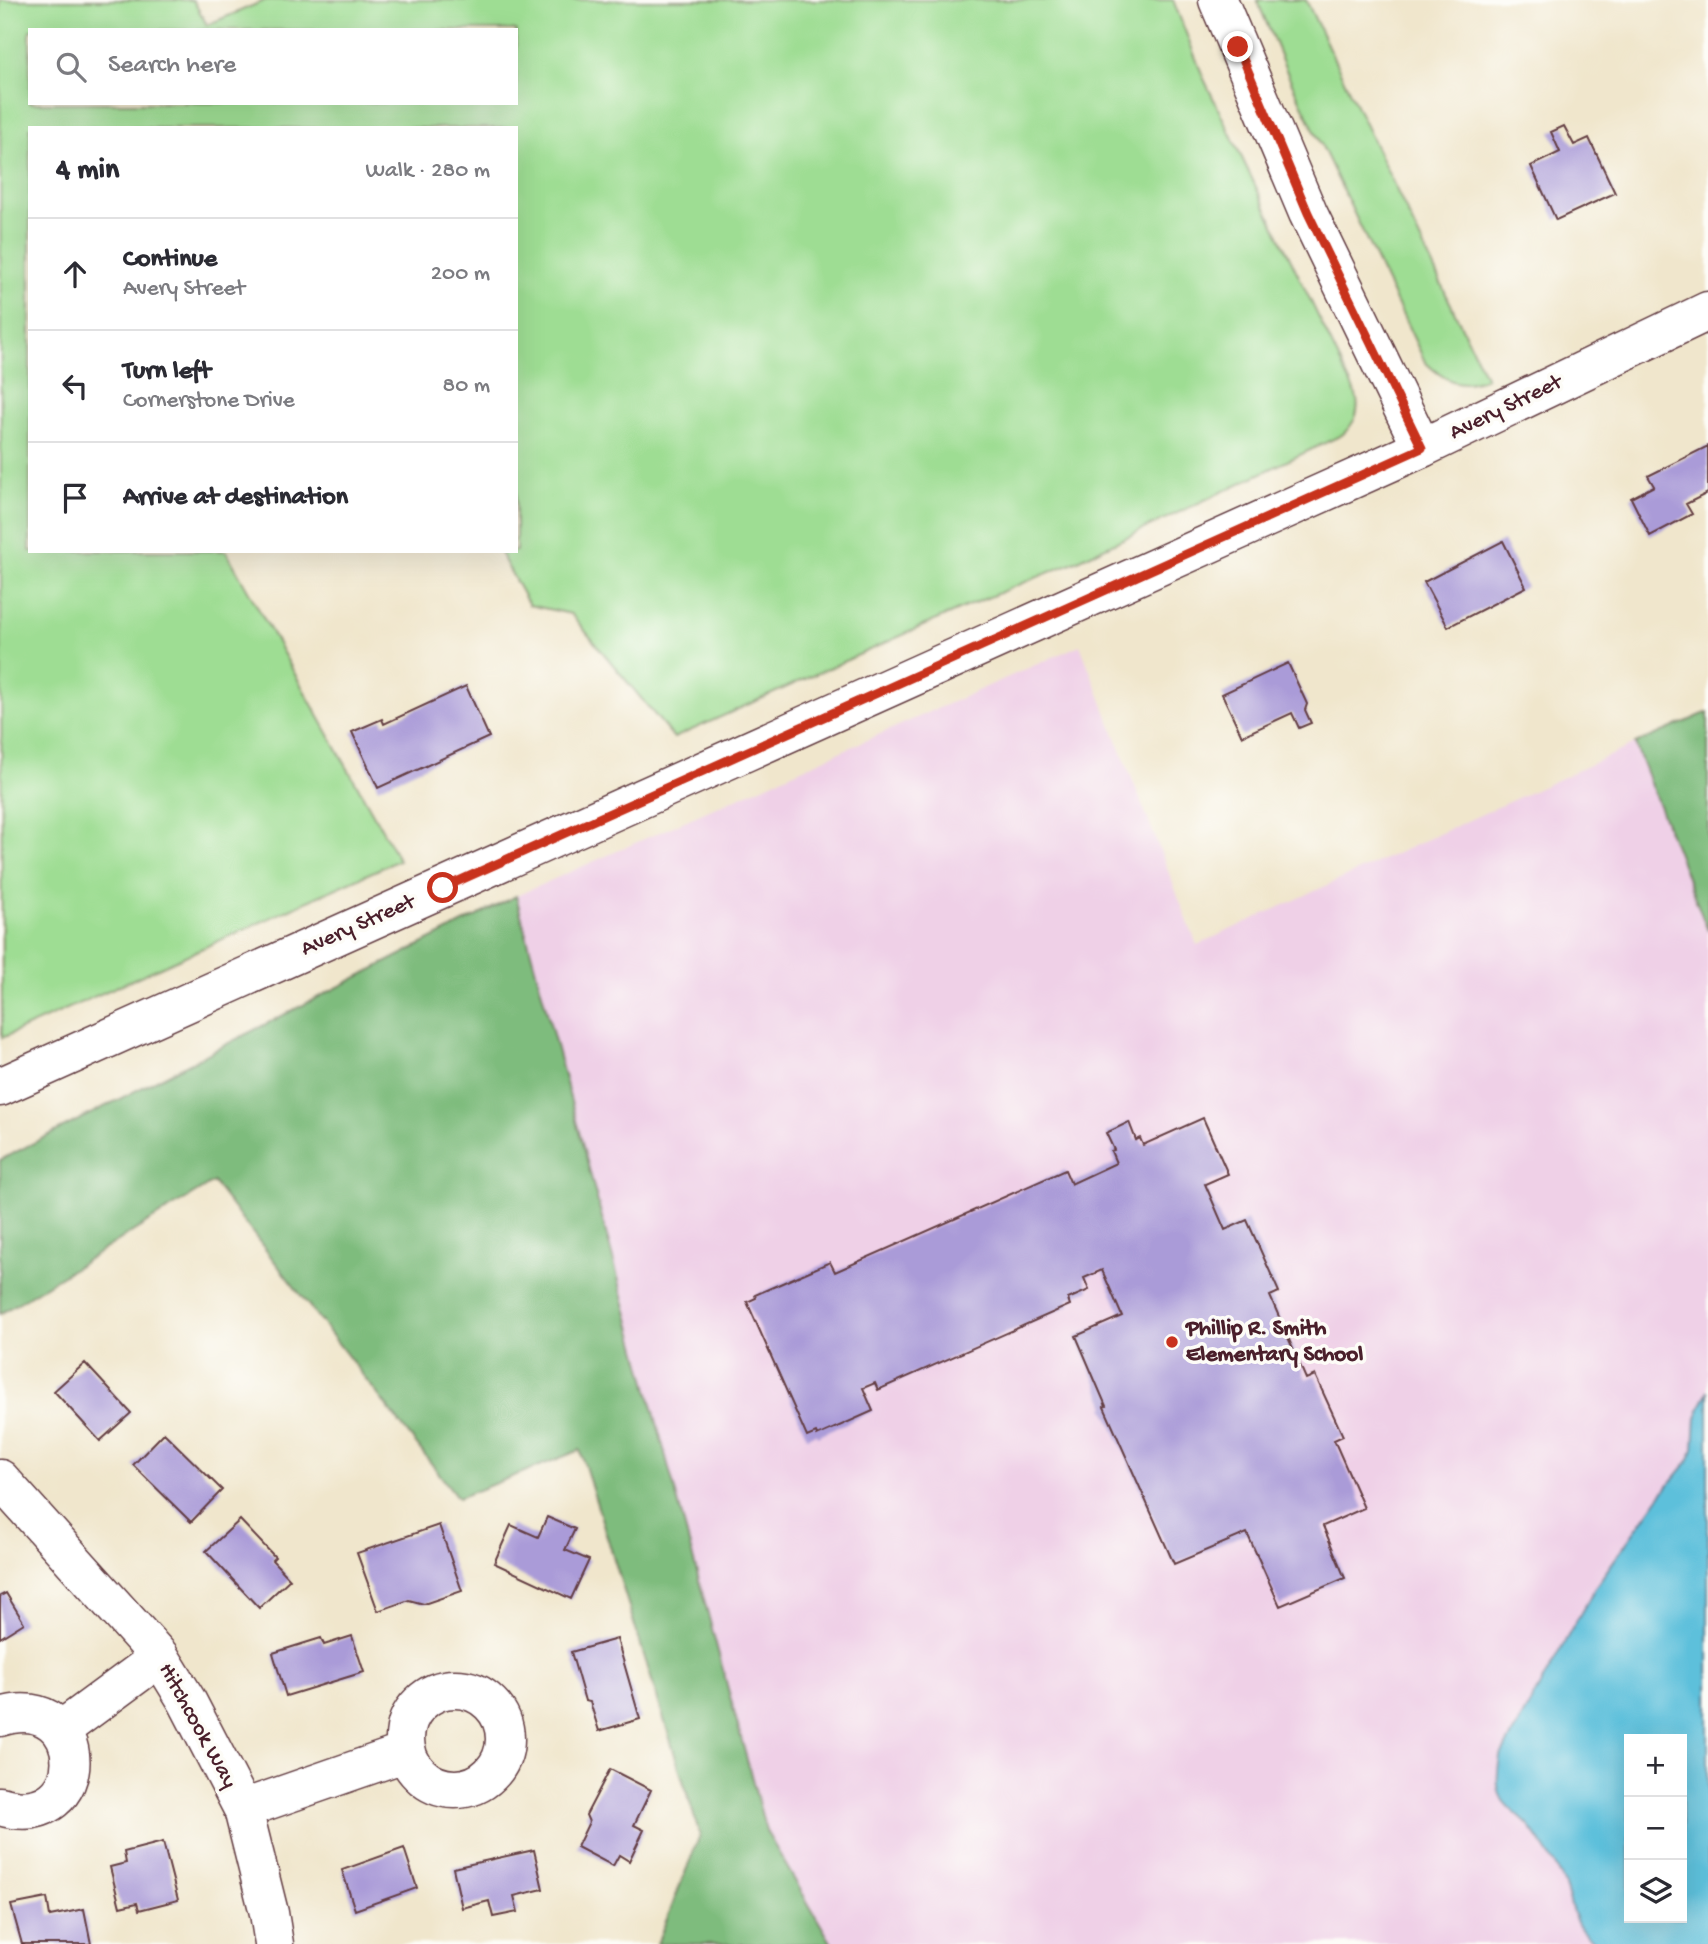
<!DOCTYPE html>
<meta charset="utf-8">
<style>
body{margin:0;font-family:"Gochi Hand",sans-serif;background:#f2f2f3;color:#2b2b33}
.controls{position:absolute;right:21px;bottom:21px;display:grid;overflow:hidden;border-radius:0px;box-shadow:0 7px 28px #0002}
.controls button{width:63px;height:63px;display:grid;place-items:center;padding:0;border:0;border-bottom:2px solid #e1e1e2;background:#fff;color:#2b2b33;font:35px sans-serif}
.stop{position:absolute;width:21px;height:21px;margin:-16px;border:5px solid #c8321e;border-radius:50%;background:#fff}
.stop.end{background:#c8321e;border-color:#fff;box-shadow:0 2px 7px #0008}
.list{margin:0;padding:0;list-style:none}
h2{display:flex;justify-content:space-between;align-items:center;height:91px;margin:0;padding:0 28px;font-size:30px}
h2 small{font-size:23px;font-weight:400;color:#7c7c81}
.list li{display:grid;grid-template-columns:46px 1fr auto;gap:21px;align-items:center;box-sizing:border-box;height:112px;padding:0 28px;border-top:2px solid #e1e1e2}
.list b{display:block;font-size:26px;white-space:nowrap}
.list p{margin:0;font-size:23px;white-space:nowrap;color:#7c7c81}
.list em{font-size:23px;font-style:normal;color:#7c7c81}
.icon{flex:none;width:38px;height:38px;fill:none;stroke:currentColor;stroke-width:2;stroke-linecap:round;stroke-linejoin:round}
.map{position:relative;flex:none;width:1708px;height:1944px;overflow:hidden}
.search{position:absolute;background:#fff;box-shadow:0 7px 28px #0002;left:28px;top:28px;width:490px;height:77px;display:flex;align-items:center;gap:18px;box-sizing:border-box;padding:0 24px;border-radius:0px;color:#7c7c81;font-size:26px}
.panel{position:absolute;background:#fff;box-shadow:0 7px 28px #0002;left:28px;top:126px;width:490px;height:427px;border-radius:0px}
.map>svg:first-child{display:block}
.built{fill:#efd0e7;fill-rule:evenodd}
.green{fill:#9edd93;stroke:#747e5f;stroke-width:2;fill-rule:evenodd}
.forest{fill:#7ebc7d;stroke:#646e54;stroke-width:2}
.water{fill:#5dc0db;stroke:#547083;stroke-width:2;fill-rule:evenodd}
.building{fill:#aa9bd8}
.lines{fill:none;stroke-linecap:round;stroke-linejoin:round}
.minor-casing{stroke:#633d43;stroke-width:41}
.major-casing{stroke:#633d43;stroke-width:41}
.minor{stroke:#fff;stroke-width:38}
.major{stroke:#fff;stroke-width:38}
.route{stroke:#c8321e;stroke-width:9}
.poi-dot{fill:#c8321e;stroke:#fdfcf7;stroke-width:2.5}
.labels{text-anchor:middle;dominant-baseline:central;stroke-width:7;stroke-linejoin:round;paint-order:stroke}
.street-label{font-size:23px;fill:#4a1f2b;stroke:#fdfcf7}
.poi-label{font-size:23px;font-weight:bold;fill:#4a1f2b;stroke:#fdfcf7;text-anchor:start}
</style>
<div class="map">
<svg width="1708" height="1944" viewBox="0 0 1708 1944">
<rect width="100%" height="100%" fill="#fdfcf7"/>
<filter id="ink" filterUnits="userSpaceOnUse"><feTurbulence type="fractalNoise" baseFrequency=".0143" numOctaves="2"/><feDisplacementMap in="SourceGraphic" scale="14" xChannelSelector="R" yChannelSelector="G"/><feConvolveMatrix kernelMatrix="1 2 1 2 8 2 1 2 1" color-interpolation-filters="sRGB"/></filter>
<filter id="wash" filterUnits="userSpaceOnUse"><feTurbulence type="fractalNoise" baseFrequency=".00686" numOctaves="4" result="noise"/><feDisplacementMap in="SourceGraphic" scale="28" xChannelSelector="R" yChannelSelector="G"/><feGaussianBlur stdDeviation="1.57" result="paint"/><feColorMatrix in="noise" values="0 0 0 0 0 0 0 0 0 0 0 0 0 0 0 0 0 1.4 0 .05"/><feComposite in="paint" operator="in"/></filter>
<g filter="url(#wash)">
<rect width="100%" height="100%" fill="#f0e6cc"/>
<path class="built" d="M1080 645 1197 945 1635 744 1708 931V1944H832L766 1831 516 896ZM1629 1739H1682V1918H1629Z"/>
<path class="green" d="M0 0H193L207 25 266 0H1173L1204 79 1356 395C1361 412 1354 424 1342 435L1074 562 965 607 674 738 571 614 529 605 499 551H516V128H30V551H226L399 860 2 1038ZM30 30H516V103H30Z
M1257 0H1306L1486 378C1459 389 1445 381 1425 362L1289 77Z"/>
<path class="forest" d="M1708 712V931L1635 744Z
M516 896 766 1831 832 1944H657L700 1835 580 1450 458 1498 213 1182 0 1314V1160Z"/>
<path class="water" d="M1708 1390V1944H1599C1572 1932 1573 1905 1563 1881 1558 1868 1538 1837 1529 1826 1521 1817 1508 1809 1502 1799 1495 1786 1498 1770 1500 1757L1596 1586 1659 1497 1690 1459 1694 1449 1696 1417ZM1629 1739H1682V1918H1629Z"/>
<g id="blocks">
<path class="building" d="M1564 126 1574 145 1589 138 1615 193 1556 220 1531 166 1560 152 1551 132Z
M1708 446V493L1686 504 1692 514 1650 536 1631 498 1654 486 1648 476Z
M1503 541 1526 587 1448 627 1424 582Z
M1288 663 1307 704 1305 710 1311 723 1299 728 1292 713 1242 736 1222 694Z
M466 686 489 737 378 788 352 732 382 719 384 724Z
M1203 1118 1228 1174 1205 1184 1225 1230 1247 1220 1279 1292 1270 1296 1306 1379 1315 1375 1343 1436 1334 1440 1364 1508 1323 1526 1345 1578 1280 1606 1247 1533 1174 1564 1104 1407 1106 1406 1076 1336 1122 1316 1102 1270 1084 1278 1089 1290 1068 1299 1070 1305 878 1390 875 1383 863 1388 873 1411 817 1436 816 1433 807 1437 747 1302 756 1298 755 1295 830 1262 835 1272 1065 1170 1071 1184 1116 1163 1111 1151 1114 1150 1106 1133 1129 1122 1136 1140 1140 1138 1143 1145Z
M85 1363 131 1413 100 1441 54 1391Z
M164 1433 222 1490 191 1522 133 1465Z
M547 1517 575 1529 565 1550 589 1560 571 1599 494 1563 511 1525 538 1537Z
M240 1520 275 1557 272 1560 290 1579 259 1608 206 1551Z
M439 1525 462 1591 424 1604 409 1600 378 1611 357 1553Z
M6 1593 24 1623 0 1638V1596Z
M352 1636 364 1672 286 1696 273 1653 321 1638 324 1645Z
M617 1639 640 1719 599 1731 590 1702 585 1701 571 1652Z
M610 1769 651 1790 634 1825 644 1830 629 1861 619 1855 613 1866 577 1847 589 1822 586 1815Z
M163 1842 178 1900 139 1910 137 1903 120 1907 110 1867 126 1863 124 1852Z
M404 1848 417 1888 355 1910 342 1870Z
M534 1850 543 1889 514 1896 518 1912 493 1917 489 1901 462 1908 453 1868Z
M47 1898 50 1916 84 1909 91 1944H22L11 1905Z"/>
</g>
</g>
<g filter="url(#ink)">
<use href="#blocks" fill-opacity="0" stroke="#633d43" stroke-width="2"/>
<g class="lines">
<g class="minor-casing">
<path id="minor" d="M1218 0 1308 213 1422 448
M0 1479 160 1657 187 1701 243 1809 269 1913 274 1944
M405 1739a50 50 0 1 1 100 0a50 50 0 1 1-100 0Z
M0 1717C93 1688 95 1834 0 1806
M61 1730 160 1657
M243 1809 407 1752"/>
</g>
<g class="major-casing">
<path id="major" d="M0 1087 1422 448 1708 311"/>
</g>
<use href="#minor" class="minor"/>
<use href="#major" class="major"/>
</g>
</g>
<g class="lines" filter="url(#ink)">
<path class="route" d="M443 888 1422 448 1308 213 1238 47"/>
</g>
<circle class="poi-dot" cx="1172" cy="1342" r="7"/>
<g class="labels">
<g class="street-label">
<text transform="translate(1506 408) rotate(-26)">Avery Street</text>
<text transform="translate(358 926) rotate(-24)">Avery Street</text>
<text transform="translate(197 1726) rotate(61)">Hitchcook Way</text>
</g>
<g class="poi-label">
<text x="1186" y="1329">Phillip R. Smith<tspan x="1186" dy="26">Elementary School</tspan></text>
</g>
</g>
</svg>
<div class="controls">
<button>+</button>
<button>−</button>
<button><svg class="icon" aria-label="layers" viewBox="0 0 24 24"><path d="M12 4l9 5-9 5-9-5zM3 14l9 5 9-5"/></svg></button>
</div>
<div class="stop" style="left:443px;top:888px"></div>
<div class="stop end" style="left:1238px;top:47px"></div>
<div class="search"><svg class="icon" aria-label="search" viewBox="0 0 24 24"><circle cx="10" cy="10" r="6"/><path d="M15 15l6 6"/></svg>Search here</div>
<section class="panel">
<h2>4 min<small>Walk · 280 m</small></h2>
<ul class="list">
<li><svg class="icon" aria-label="ahead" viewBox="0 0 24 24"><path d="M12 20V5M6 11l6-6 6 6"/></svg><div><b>Continue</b><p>Avery Street</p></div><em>200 m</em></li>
<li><svg class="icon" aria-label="left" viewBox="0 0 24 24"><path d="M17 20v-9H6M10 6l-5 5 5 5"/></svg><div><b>Turn left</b><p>Cornerstone Drive</p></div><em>80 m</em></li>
<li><svg class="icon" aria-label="arrive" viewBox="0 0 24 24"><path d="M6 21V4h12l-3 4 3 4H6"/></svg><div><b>Arrive at destination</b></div></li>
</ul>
</section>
</div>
